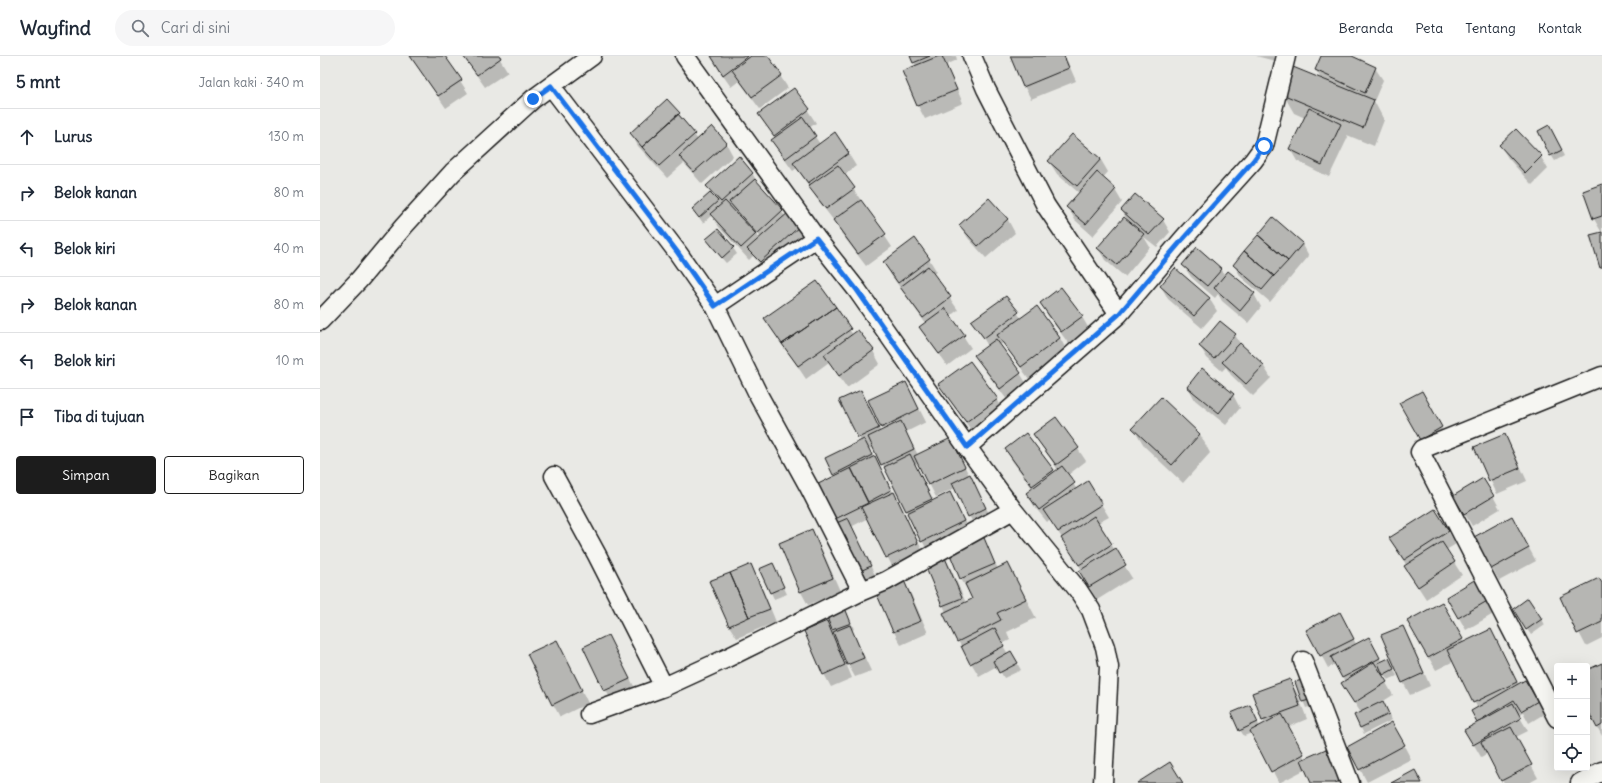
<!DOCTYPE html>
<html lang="id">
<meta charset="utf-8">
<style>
body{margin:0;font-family:Delius,sans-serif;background:#f6f6f7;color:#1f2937}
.controls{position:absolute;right:12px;bottom:12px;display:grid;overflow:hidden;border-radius:4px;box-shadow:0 4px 16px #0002}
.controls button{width:36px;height:36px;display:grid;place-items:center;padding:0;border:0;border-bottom:1px solid #e0e1e3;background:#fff;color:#1f2937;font:20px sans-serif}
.stop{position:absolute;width:12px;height:12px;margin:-9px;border:3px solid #1a73e8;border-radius:50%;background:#fff}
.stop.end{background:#1a73e8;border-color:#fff;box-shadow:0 1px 4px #0008}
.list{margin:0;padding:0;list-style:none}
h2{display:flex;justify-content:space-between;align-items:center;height:52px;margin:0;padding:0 16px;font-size:17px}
h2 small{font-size:13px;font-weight:400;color:#747a83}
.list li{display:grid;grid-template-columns:26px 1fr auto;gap:12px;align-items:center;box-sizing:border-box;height:56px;padding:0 16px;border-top:1px solid #e0e1e3}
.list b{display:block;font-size:15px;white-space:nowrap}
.list em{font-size:13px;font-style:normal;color:#747a83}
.actions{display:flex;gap:8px;padding:12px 16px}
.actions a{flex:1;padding:9px 0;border:1px solid #1c1c1c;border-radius:4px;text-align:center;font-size:14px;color:#1c1c1c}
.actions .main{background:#1c1c1c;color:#fff}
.icon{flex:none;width:22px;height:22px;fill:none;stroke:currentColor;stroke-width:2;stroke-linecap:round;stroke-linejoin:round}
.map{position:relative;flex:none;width:1282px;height:727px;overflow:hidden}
header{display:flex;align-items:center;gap:24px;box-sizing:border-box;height:56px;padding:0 20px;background:#fff;border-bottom:1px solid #e0e1e3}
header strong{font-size:19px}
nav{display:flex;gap:22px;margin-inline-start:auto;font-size:14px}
.search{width:280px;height:36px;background:#f6f6f7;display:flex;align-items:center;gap:10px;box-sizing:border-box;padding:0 14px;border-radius:22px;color:#747a83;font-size:15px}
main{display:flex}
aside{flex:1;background:#fff}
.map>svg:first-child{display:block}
.shadow{fill:#0003;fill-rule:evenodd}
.building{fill:#b6b6b3;stroke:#1c1c1c}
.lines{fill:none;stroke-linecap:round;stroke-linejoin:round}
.minor-casing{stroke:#1c1c1c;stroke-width:21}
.minor{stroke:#f6f6f2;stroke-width:18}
.route{stroke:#1a73e8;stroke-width:5}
</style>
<header>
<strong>Wayfind</strong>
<div class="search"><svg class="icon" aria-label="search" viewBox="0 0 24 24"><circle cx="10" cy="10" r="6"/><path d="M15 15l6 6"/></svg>Cari di sini</div>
<nav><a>Beranda</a><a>Peta</a><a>Tentang</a><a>Kontak</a></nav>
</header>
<main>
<aside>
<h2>5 mnt<small>Jalan kaki · 340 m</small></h2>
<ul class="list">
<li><svg class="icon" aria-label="ahead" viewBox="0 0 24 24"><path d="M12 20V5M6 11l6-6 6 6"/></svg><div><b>Lurus</b></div><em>130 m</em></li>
<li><svg class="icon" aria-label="right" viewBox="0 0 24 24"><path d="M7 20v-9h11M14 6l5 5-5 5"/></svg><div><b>Belok kanan</b></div><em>80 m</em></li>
<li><svg class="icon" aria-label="left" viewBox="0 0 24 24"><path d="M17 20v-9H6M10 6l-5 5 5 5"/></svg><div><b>Belok kiri</b></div><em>40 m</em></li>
<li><svg class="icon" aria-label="right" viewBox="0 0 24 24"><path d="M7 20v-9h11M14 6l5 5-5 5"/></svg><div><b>Belok kanan</b></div><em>80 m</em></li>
<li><svg class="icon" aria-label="left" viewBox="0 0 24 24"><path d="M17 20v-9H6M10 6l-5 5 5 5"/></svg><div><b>Belok kiri</b></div><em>10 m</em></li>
<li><svg class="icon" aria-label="arrive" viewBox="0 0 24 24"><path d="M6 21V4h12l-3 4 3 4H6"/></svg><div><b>Tiba di tujuan</b></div></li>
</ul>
<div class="actions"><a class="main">Simpan</a><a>Bagikan</a></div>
</aside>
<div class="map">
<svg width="1282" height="727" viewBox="0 0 1282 727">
<rect width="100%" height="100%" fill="#e9e9e5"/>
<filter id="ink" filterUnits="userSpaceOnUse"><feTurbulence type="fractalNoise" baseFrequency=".025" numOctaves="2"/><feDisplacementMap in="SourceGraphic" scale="8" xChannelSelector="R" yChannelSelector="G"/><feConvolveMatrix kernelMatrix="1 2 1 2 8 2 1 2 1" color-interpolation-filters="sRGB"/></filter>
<g filter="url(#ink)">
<path class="shadow" d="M124 0 148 37 126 52 99 13Z
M143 0H178L188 16 165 31Z
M393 0H447L468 32 440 53 419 25 411 31 399 14 391 1Z
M591 0H636L637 4 626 9 643 47 605 63 598 50 584 16 596 10Z
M691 0H745L756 25 711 43 704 30Z
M936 0H960L959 6Z
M1002 0H1029L1055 12 1063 24 1054 45 1064 64 1054 90 1027 79 1028 81 1009 121 977 105 970 93 985 62 974 57 963 38 1001 23 996 14Z
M474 33 496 67 489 72 500 88 528 97 536 110 524 119 572 191 546 210 521 177 514 165 497 143 477 112 473 115 460 97 453 84 455 82 440 58Z
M359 58 378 84 406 87 413 100 382 128 364 107 347 122 318 90 311 77Z
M1232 76 1244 100 1235 105 1231 99Z
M752 79 781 104 788 116 782 123 795 134 802 146 773 180 755 164 748 151 759 137 737 118 729 105Z
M1180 89 1221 101 1228 113 1212 129 1188 102Z
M432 117 439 129 465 160 468 157 487 183 448 218 433 200 429 204 399 171 392 159 383 167 373 153 395 142 388 130ZM436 173 441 183H439L434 174Z
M1282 130V212V177L1274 163 1265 136Z
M669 144 688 164 695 177 666 202 648 182 640 169Z
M802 155 843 164 850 176 837 191 824 181 830 191 805 221 785 204 778 192 808 165Z
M387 183 413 192 417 198 406 207 391 190Z
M982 187 989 200 950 246 921 221 914 209Z
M609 203 617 216 613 218 638 254 630 260 651 292 627 310 600 272 606 268 571 219 564 206Z
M863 209 901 213 905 220 934 238 941 251 928 267 902 245 898 238 895 242 871 221Z
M497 226 533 279 538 275 553 295 560 308 527 332 509 306 486 323 445 262Z
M841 230 889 242 897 255 882 272 848 243Z
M686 241 701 262 740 282 747 295 709 323 683 287 679 289 700 317 708 330 688 345 663 312 656 299 668 290 653 265Z
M721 247 762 261 769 273 749 288 728 260Z
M900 266 915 279 921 289 943 309 951 322 933 340 911 319 906 311 902 315 887 302 880 290Z
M586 327 606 366 586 376 598 399 637 396 673 465 656 473 635 432 616 441 598 407 595 409 613 446 630 438 651 478 609 498 570 421 553 391 549 393 581 450 605 500 574 514 548 462 531 471 557 523 544 529 510 465 515 421 506 403 541 385 521 344 540 335 561 376 564 374 549 344Z
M619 328 677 343 684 356 654 378 627 341Z
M868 331 913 339 920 352 906 369 875 344Z
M1101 336 1128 384 1108 396 1100 383Z
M736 362 758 393 766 405 748 419 757 434 781 448 789 461 778 467 812 522 777 544 760 515 762 514 730 463 727 466 714 450 707 437 713 433 693 406 686 394 733 414 734 417 738 414 714 379Z
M814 373 880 378 890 397 863 427 825 391Z
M1185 379 1192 392 1207 425 1177 438 1155 392Z
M1173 440 1180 453 1152 470 1142 453Z
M1115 454 1136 488 1126 494 1142 519 1106 543 1093 523 1087 510 1070 483Z
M492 474 499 487 520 535 488 549 481 536 460 487Z
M1199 474 1216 505 1179 525 1172 512Z
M661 478 678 513 688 508 716 562 687 576 690 584 682 588 688 598 691 596 701 614 684 622 677 610 659 620 638 585 623 549V498L630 511 646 547 653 543 641 523 628 492Z
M430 509 438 522 456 566 417 582 409 570Z
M441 514 456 515 467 538 454 543Z
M583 523 590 536 608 577 581 589 574 576 556 535Z
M1156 524 1175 557 1146 574 1127 541Z
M1282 528V582L1266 590 1241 542Z
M1122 547 1144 587 1171 575 1199 629 1205 625 1224 658 1209 667 1203 656 1198 658 1208 675 1196 681 1218 722 1209 727H1184L1168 697 1161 701 1146 675 1159 667 1152 656 1158 653 1134 605 1116 614 1088 566Z
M525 553 534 573 532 574 551 615 535 621 526 605H525L532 622 511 631 504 618 506 567 516 583H517L507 560Z
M1197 559 1222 563 1225 569 1211 579Z
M1027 570 1036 588 1055 595 1062 606 1072 609 1077 620 1068 624 1063 617 1061 618 1073 639 1062 646 1072 664 1044 678 1041 672V657L1030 640 1025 626 1016 608 1008 612 988 574Z
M1082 571 1090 584 1110 630 1090 639 1083 626Z
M288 580 317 636 293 648 264 592Z
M237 585 268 647 240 661 233 648Z
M1282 608V680L1267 651V615Z
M970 625 977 637 987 663 968 671 985 703 1005 694 1021 727H992L986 713 959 727 932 677 924 680 920 674 933 657 940 671 946 668 943 663Z
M976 627 995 649 986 652Z
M1079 680 1091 703 1047 726 1040 713Z"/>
<path class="building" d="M90 0H125L142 24 118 40Z
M143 0H180L181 2 157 19Z
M391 0H428L403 19Z
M431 0H448L462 19 432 41 412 14Z
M590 0H610L593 7Z
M619 0H622L637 34 597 50 582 15Z
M690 0H744L749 12 703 31Z
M1001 0H1032L1056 11 1045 37 995 14Z
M973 11 1054 44 1043 72 962 38Z
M474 32 490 53 454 80 438 58Z
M347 43 360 57 322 91 310 77Z
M989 52 1021 68 1002 109 969 93Z
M358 58 375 78 339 110 322 91Z
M483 61 496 80 465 103 451 84Z
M1229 69 1242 94 1230 100 1218 75Z
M392 70 407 87 374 116 359 100Z
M1196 73 1222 100 1205 117 1179 89Z
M515 76 529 97 488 127 473 107Z
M752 78 781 103 757 130 728 105Z
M419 100 433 117 401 146 386 130Z
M518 109 535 132 506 153 488 130Z
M777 116 796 133 766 168 746 151Z
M435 123 463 154 437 178 409 146Z
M1282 128V160L1273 163 1263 135Z
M390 137 398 145 379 162 372 153Z
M815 138 844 163 829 179 801 154Z
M669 142 688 163 658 190 639 169Z
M541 144 566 178 538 198 513 164Z
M405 145 436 178 421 192 390 158Z
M469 156 481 169 440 206 427 193Z
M804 161 824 178 797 209 777 192Z
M953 161 983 187 968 205 938 179Z
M398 173 414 191 402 202 386 183Z
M1282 176V211L1280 212 1270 179Z
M938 179 968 205 954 220 924 195Z
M595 182 610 203 578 227 563 206Z
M877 191 902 213 887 230 862 209Z
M924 195 954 220 942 234 913 209Z
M608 210 631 241 603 262 580 231Z
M855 212 890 242 874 260 840 230Z
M908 215 935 237 920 255 894 232Z
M497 225 516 251 462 288 444 262Z
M741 231 763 260 741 276 720 247Z
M686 240 699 256 664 282 651 265Z
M717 250 740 282 701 311 677 279Z
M516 251 531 273 478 310 462 288Z
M625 252 645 279 619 298 599 271Z
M900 265 916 278 894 303 879 290Z
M538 274 554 294 519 320 504 299Z
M676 283 701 317 680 333 654 299Z
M920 287 944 309 926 328 902 306Z
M650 305 678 343 646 366 618 328Z
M882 312 914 338 899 357 867 331Z
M586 326 599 353 561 372 548 344Z
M541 334 559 372 538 382 519 344Z
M1102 335 1122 371 1100 384 1079 347Z
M841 341 880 378 852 409 812 372Z
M736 361 759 392 736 409 713 378Z
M581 365 594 393 561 409 548 381Z
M706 377 734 414 712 430 685 393Z
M1185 378 1200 412 1169 425 1154 391Z
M631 382 645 411 608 429 594 400Z
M544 383 552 399 513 419 505 402Z
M590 398 612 443 586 455 564 411Z
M555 400 571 434 548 446 531 412Z
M742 410 755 427 719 454 706 437Z
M531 412 548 447 509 466 492 431Z
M650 418 666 452 648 461 632 427Z
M1163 422 1174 440 1144 458 1133 440Z
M768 425 782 448 738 476 723 454Z
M574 436 598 487 566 502 541 451Z
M630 436 644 465 601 486 587 457Z
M1115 453 1129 475 1084 504 1069 482Z
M774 460 792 488 759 509 741 482Z
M1192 460 1209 492 1171 513 1154 481Z
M528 462 551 510 536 517 512 469Z
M492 473 513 522 480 536 459 487Z
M662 477 675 508 640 523 627 491Z
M1122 486 1135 506 1098 531 1084 510Z
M796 492 806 509 769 531 759 515Z
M623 497 642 542 622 550 603 505Z
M453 507 464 531 450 537 439 513Z
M688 507 706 543 677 557 681 564 637 586 623 557 652 543 645 528Z
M431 508 450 553 429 561 410 517Z
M410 517 429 561 409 570 389 525Z
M583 522 601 565 573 576 555 534Z
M1279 522 1282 527V566L1257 578 1240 541Z
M1156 523 1169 544 1138 562 1126 541Z
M1208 542 1222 563 1206 574 1193 553Z
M1122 546 1143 583 1108 602 1087 565Z
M525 552 531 567 512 574 506 559Z
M1020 556 1034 583 1000 600 986 574Z
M507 565 525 609 503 619 484 575Z
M530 569 544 602 527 609 513 576Z
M1083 570 1104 617 1082 627 1061 579Z
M675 572 684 590 650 608 641 590Z
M1171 573 1197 626 1153 647 1127 594Z
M288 579 310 623 284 635 263 591Z
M1049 581 1060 602 1022 622 1011 601Z
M237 584 262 634 232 649 207 598Z
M691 595 698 607 679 617 673 605Z
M1069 602 1074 613 1063 619 1058 607Z
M1054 606 1067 626 1034 647 1021 627Z
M1282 607V669L1277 672 1267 653V614Z
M970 623 980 650 942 664 932 637Z
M985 623 993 643 982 646 975 626Z
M1205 624 1218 645 1201 655 1194 644 1157 666 1151 655Z
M1063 645 1069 658 1040 672 1034 659Z
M1193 647 1201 662 1153 689 1144 674Z
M930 649 938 666 919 675 911 657Z
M962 658 984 698 951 716 930 675Z
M1072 666 1085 689 1039 714 1027 691Z
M1191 671 1212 709 1181 725 1161 686Z
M1006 693 1020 725 1015 727H991L981 704Z
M850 706 863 727H817Z
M1095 714 1102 727H1071Z"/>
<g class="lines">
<g class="minor-casing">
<path id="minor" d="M365 0 496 182 537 234 647 391 693 454 758 534 771 554 785 591 789 611 783 727
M652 0 666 33 726 150 799 258
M231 30 358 197 395 250 439 340 489 431 542 535
M395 250 496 182
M0 265 39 224 84 170 133 116 213 43 272 0
M647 391 799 258 863 183 933 105 944 90 966 0
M234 420 277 499 344 631
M983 605 1030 727
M269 658 344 631 405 603 542 535 566 525 693 454
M1237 662 1100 396 1102 393 1282 320
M1260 727 1282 715"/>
</g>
<use href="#minor" class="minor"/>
</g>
</g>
<g class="lines" filter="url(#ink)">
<path class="route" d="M213 43 231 30 358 197 395 250 496 182 537 234 647 391 799 258 863 183 933 105 944 90"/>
</g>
</svg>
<div class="controls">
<button>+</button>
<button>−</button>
<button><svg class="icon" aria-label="locate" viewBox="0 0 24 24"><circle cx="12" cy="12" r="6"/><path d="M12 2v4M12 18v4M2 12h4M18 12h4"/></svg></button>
</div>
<div class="stop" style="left:944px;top:90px"></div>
<div class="stop end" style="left:213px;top:43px"></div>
</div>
</main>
